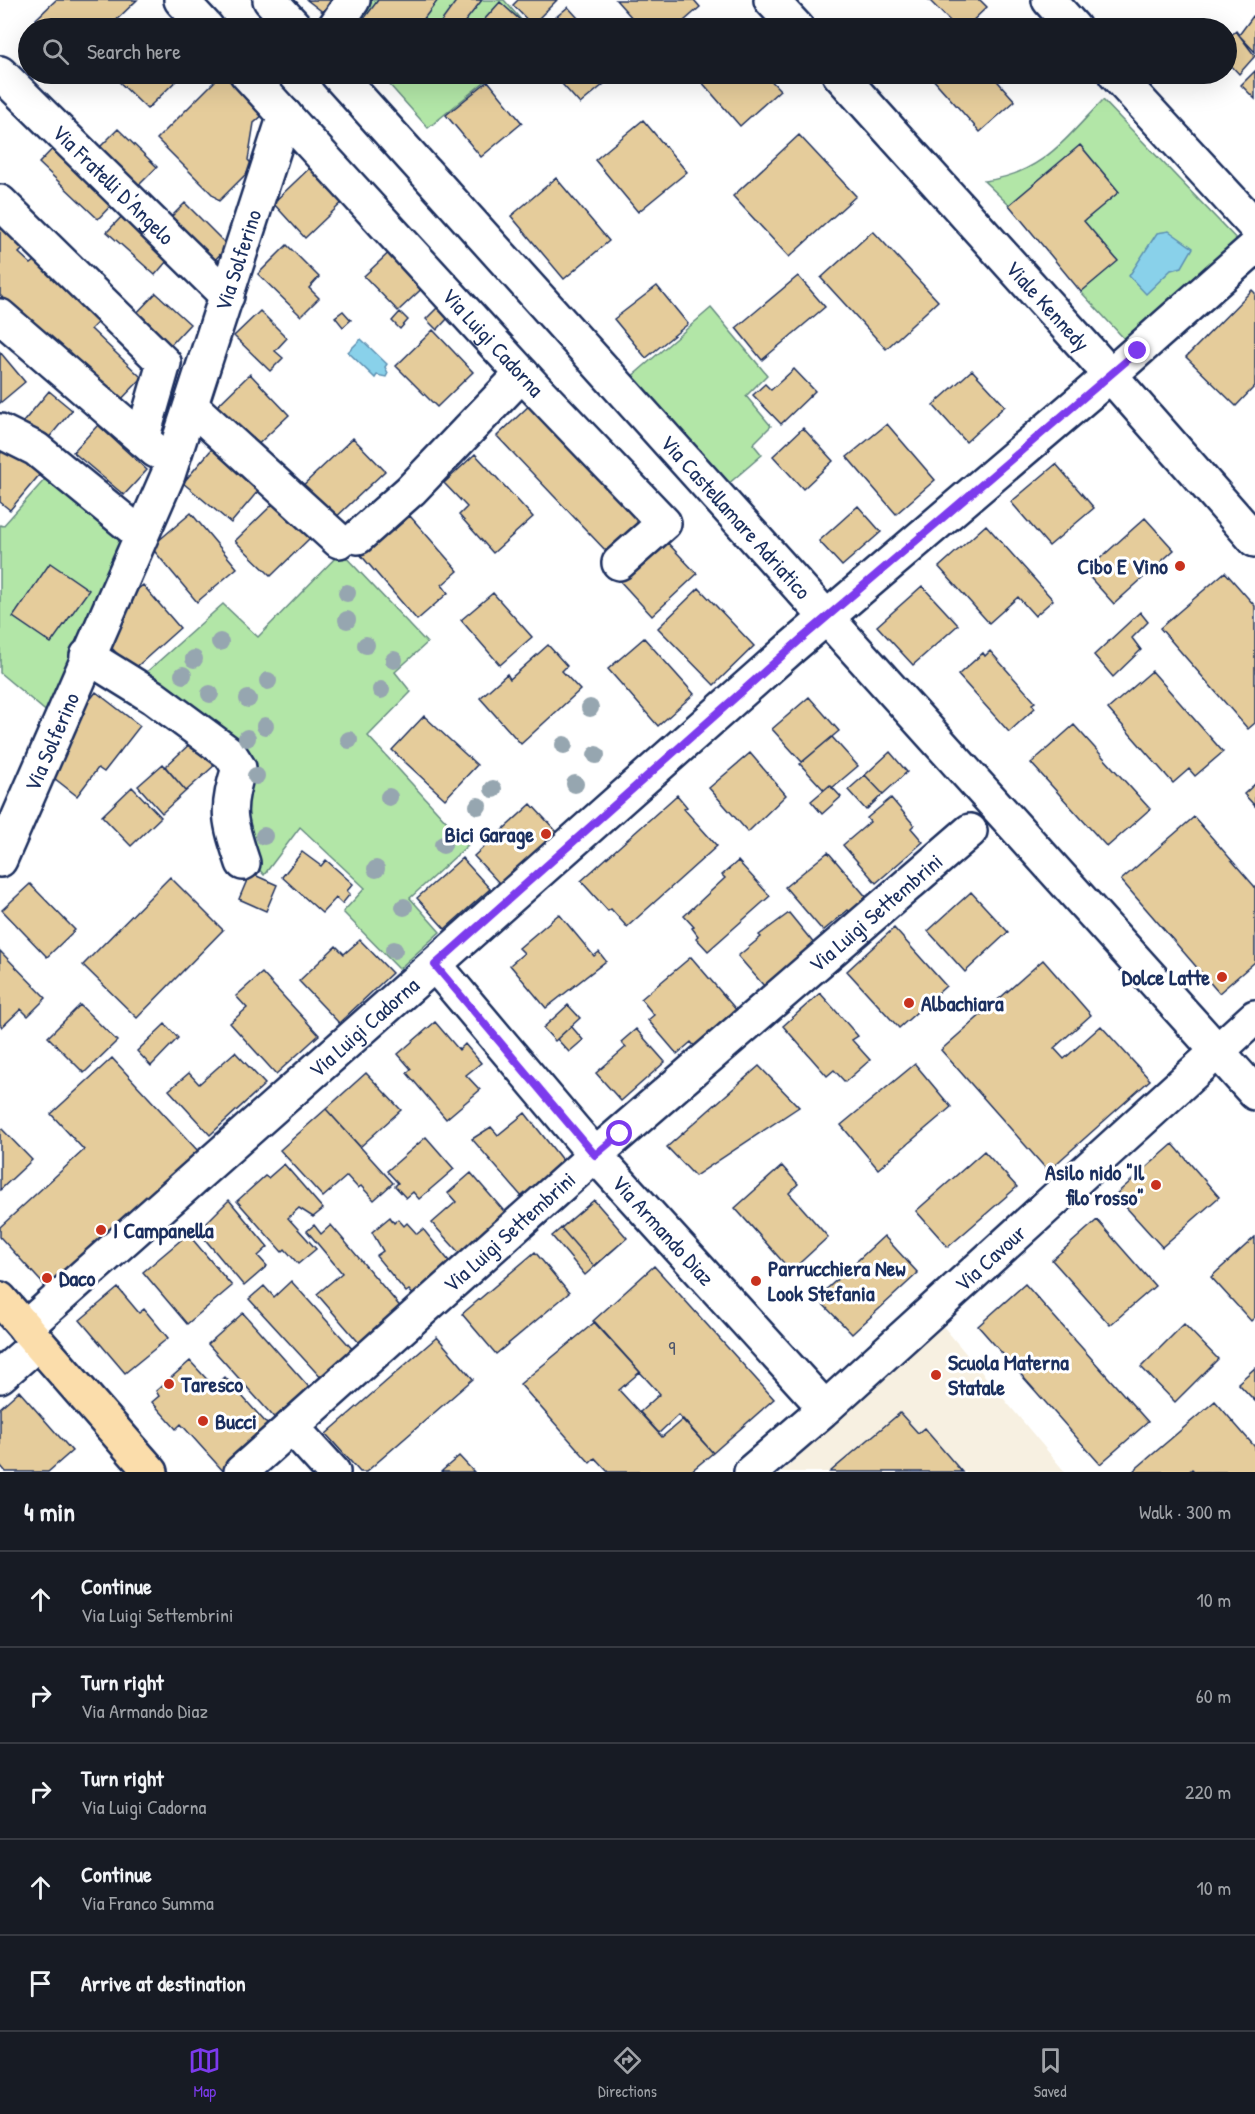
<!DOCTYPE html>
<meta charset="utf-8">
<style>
body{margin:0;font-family:"Patrick Hand",sans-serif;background:#20242c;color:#f1f3f6}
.stop{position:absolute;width:18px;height:18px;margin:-14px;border:4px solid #7c3aed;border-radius:50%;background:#fff}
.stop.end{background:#7c3aed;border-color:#fff;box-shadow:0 2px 6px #0008}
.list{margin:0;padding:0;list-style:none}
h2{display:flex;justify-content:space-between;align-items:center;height:78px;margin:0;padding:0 24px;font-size:26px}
h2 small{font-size:20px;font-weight:400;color:#9ea1a6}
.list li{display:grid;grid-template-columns:39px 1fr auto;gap:18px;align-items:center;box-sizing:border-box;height:96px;padding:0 24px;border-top:2px solid #363941}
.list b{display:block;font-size:22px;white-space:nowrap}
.list p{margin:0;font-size:20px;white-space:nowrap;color:#9ea1a6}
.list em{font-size:20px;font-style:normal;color:#9ea1a6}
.icon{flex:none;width:33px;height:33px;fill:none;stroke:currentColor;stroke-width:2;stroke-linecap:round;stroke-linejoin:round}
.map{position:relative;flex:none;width:1255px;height:1472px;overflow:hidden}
.search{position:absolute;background:#171b24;box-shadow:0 6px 24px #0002;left:18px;right:18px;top:18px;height:66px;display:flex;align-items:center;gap:15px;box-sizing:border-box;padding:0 21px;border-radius:33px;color:#9ea1a6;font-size:22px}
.sheet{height:558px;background:#171b24}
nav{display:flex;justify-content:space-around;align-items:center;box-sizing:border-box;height:84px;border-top:2px solid #363941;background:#171b24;font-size:16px;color:#9ea1a6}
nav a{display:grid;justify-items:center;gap:3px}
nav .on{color:#7c3aed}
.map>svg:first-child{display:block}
.built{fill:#f7f0e1}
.green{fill:#b2e6a7;stroke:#668a82;stroke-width:1.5}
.water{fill:#89d1ea;stroke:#5d90b2;stroke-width:1.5}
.building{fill:#e5cc9b;stroke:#1b2f5e;stroke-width:1.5}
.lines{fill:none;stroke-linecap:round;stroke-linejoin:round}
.minor-casing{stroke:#1b2f5e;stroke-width:38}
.major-casing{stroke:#1b2f5e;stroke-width:38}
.minor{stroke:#fff;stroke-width:33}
.major{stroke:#fbddab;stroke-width:33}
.tree{fill:#96a6b0}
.route{stroke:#7c3aed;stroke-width:8}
.poi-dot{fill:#c8321e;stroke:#fff;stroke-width:2}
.labels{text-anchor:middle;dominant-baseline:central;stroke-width:6;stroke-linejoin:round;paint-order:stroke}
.number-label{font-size:20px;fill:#4e566d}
.street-label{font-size:22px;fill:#1b2f5e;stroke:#fff}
.poi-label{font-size:22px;font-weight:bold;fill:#1b2f5e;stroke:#fff;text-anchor:start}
</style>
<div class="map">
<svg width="1255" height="1472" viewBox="0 0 1255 1472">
<rect width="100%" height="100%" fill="#fff"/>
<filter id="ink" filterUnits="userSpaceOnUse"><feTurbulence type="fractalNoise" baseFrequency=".0167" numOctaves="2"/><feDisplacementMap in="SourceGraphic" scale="12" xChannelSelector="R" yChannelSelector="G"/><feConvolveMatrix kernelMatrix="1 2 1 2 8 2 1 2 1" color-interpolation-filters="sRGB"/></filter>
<g filter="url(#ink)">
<path class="built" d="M943 1326 1065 1472H781Z"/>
<path class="green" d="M372 0H504L528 28H351Z
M380 74H494L428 128Z
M1103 100 1243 246 1130 345 1081 292 1084 221 1119 192 1081 146 1009 205 984 181C1042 174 1065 139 1103 100Z
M711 308 767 375 746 396 771 426 753 444 762 455 727 485 630 378Z
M46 478 128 545 49 714 0 673V525L3 526Z
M341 552 427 643 395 672 411 692 368 736 468 845 410 898 440 932 399 969 343 912 365 888 300 827 264 875C240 851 245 813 243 781L141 677 223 604 258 637Z"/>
<path class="water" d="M1169 231 1193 248 1182 267 1171 270 1146 294 1129 276 1157 233Z
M361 339 387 364 385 367 388 373 386 377 377 375 375 378 348 352Z"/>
<path class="building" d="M56 0H137L108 28H46L36 19Z
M307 0H333L324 13Z
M378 0H438L417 28H361L358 27Z
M457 0H482L460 28H450L441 22Z
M518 0H557L532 25 513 5Z
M616 0H694L700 7 676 28H641Z
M929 0H980L987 7 965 28H957Z
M500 2 520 20 512 28H494L484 20Z
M568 7 587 28H543Z
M1253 16 1255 19V52L1239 35Z
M156 20 165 28H148Z
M1236 31 1255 56 1239 74 1226 60V40Z
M1255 71V99L1241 85Z
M111 74H183L147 109Z
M222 74 264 114 254 123 248 160 254 166 219 201 157 139Z
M553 74H616L580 104Z
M710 74H765L780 90 740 126 701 81Z
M937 74H991L1015 101 980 132 932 78Z
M488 81 522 123 481 157 446 115Z
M643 120 687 172 638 212 595 160Z
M118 129 157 167 133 191 94 153Z
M799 135 856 196 789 257 733 196Z
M60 141 119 197 98 219 39 163Z
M1080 145 1119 192 1084 221 1118 261 1081 292 1009 205Z
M317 161 349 196 305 238 273 203Z
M556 178 609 241 564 279 511 216Z
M185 203 228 246 211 264 167 221Z
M126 212 173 254 155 275 107 232Z
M0 221 26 246 19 253 31 264 36 260 99 321 91 329 142 378 115 406 1 305 6 301 0 295Z
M873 231 938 301 886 349 821 278Z
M287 245 319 277 309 288 319 298 301 316 258 274Z
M396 246 430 281 398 311 364 276Z
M798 276 825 307 762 360 736 328Z
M657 286 688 324 646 358 614 319Z
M1252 290 1255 293V386L1236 406 1186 357Z
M156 293 190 324 165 351 131 319Z
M437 308 448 318 437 330 426 319Z
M260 311 287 338 275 351 283 358 270 371 234 336Z
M343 311 351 320 343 327 335 317Z
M400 312 408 320 400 329 392 321Z
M433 330 473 372 437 407 396 366Z
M0 352 25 382 0 403Z
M794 369 815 391 781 424 753 395 765 384 771 390Z
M972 370 1005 406 966 442 933 405Z
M250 374 289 415 251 451 212 411Z
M49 391 72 410 42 446 19 427Z
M533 402 644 517 607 552 497 436Z
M887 424 935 480 896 514 847 457Z
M98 425 147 470 124 495 73 452Z
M803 428 833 461 803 489 773 456Z
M353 438 385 471 331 522 299 489Z
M217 443 264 484 231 523 183 483Z
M6 447 40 474 10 510 0 502V454Z
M475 454 533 517 493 553 459 515 467 507 444 483Z
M1056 464 1094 508 1049 546 1011 502Z
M276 501 312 536 271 576 235 541Z
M858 506 881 532 842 566 819 541Z
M191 513 237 568 197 602 151 547Z
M410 516 458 571 442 585 448 593 417 620 359 553 390 527 393 531Z
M1145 518 1174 550 1114 604 1085 572Z
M986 525 1053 600 1035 616 1018 597 989 623 939 567Z
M664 539 697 574 652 616 619 580Z
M50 563 89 590 51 643 13 617Z
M1225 572 1255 606V723L1248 729 1160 628Z
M143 585 180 628 133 670 106 642 120 604Z
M922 586 958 625 913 665 877 626Z
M699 588 754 646 714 685 658 628Z
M493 593 532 637 500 665 461 620Z
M1140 612 1148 622 1132 638 1141 650 1113 677 1094 655Z
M644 638 694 694 658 726 608 669Z
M548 645 567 666 562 671 580 690 521 744 480 698 507 674 510 679Z
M990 651 1035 702 1032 704 1035 708 1009 732 958 675 983 653 985 656Z
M1152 671 1223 752 1195 776 1189 769 1173 783 1108 709Z
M96 692 140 726 104 772 98 768 77 796 45 771 60 738Z
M809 697 839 731 802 762 772 729Z
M424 716 477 765 445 799 392 750Z
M1074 725 1150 809 1107 847 1031 763Z
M832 737 858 766 832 788 830 785 824 790 800 764Z
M194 740 216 764 186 791 165 767Z
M890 752 907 772 883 794 865 775Z
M750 753 786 795 748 832 709 788Z
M163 764 186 791 162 813 138 786Z
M865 775 883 794 866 810 848 790Z
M1255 784V806L1244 794Z
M830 785 841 797 822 814 811 801Z
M132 787 161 817 131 846 102 816Z
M677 795 687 807 684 809 717 846 627 927 611 909 608 911 581 881Z
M891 798 914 825 911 828 923 842 876 883 843 845 870 822 867 818Z
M531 804 557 832 500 884 474 856Z
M1194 817 1255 887V962L1219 993 1121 880Z
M302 852 321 866 326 860 353 884 347 891 350 894 342 904 336 898 322 913 282 877Z
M828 852 868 899 851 913 848 910 823 931 785 887Z
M462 858 490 889 445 929 417 898Z
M738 861 770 896 708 951 696 938 698 936 692 928 694 927 684 916 725 878 722 875Z
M250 873 277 885 266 911 239 899Z
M170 877 223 930 137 1018 83 965Z
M30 884 75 930 47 957 2 910Z
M971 892 1008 932 965 972 928 931Z
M789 913 815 945 765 987 738 956 761 937 759 935Z
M559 914 594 956 599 952 606 961 546 1008 510 965 524 953 519 948Z
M894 928 946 986 899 1028 847 971Z
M360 940 392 973 339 1023 299 981 336 946 344 954Z
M0 951 46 998 28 1016 21 1009 2 1027 0 1024Z
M691 957 738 1012 696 1048 691 1042 677 1054 648 1020 654 1015 641 999Z
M1043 960 1091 1015 1054 1048 1064 1059 1101 1026 1150 1080 1048 1171 941 1050Z
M262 973 319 1035 276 1074 230 1023 247 1008 236 996Z
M820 993 858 1036 852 1040 870 1060 845 1082 834 1070 827 1076 783 1026Z
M80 1005 117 1041 84 1073 48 1037Z
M568 1005 580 1018 555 1041 543 1028Z
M435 1022 459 1050 465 1044 481 1063 466 1075 480 1090 446 1119 407 1073 411 1069 398 1054Z
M165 1024 178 1038 151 1066 137 1051Z
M571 1026 583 1040 569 1052 557 1039Z
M636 1029 665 1062 621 1101 596 1073 626 1047 621 1042Z
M235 1052 265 1084 210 1135 169 1090 189 1073 199 1084Z
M112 1058 198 1151 47 1288 0 1237V1227L84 1150 51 1114Z
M915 1064 951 1107 878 1169 841 1125Z
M759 1066 799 1107 695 1176 667 1147Z
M366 1073 401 1110 360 1147 326 1109Z
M326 1109 393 1183 374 1200 361 1186 358 1188 347 1176 323 1197 280 1150Z
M525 1113 570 1170 529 1205 472 1139 491 1127 498 1135Z
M0 1127 32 1160 0 1190Z
M426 1137 454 1169 419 1199 413 1192 406 1198 395 1186 398 1183 387 1171Z
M1173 1144 1219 1197 1162 1247 1115 1195Z
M984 1151 1017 1187 948 1247 916 1211Z
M284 1164 323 1209 313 1217 299 1208 288 1218 316 1249 298 1264 285 1249 282 1252 237 1201 265 1176 268 1178Z
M782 1166 798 1184 789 1193 828 1237 791 1271 735 1208Z
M471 1173 509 1217 463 1257 432 1223 456 1202 448 1193Z
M229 1200 268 1247 258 1256 267 1266 244 1286 198 1231Z
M594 1200 627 1238 585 1275 552 1236Z
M594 1200 627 1238 594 1266 561 1228Z
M390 1217 394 1223 398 1219 404 1226 407 1223 417 1234 423 1229 453 1266 416 1298 409 1290 406 1292 376 1256 383 1251 372 1232Z
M1097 1220 1155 1286 1110 1325 1052 1260Z
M314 1225 321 1234 331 1225 403 1310 361 1345 317 1294 342 1273 307 1231Z
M188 1234 232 1286 187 1324 143 1272Z
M884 1236 918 1273 852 1334 817 1298Z
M1255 1237V1317L1251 1321 1211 1277Z
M535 1252 569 1293 496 1354 462 1314Z
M654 1266 774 1399 713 1453 678 1415 659 1433 649 1422 640 1412 660 1394 593 1321Z
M291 1281 355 1352 324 1381 249 1299 264 1286 274 1297Z
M1025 1284 1148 1422 1100 1464 978 1326Z
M118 1288 139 1313 144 1309 168 1338 125 1373 80 1320Z
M243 1313 316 1395 281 1425 208 1344Z
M595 1322 640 1372 619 1390 662 1437 683 1419 713 1453 690 1472H608L595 1458 590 1463 520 1384Z
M595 1322 640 1372 619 1390 662 1437 683 1419 713 1453 690 1472H608L595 1458 590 1463 520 1384Z
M1184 1324 1218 1359 1175 1402 1141 1367Z
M437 1337 473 1379 366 1472H360L326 1434Z
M190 1361 214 1387 225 1377 275 1433 232 1472H224L181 1424 176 1429 152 1402 159 1396 156 1391Z
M1255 1368V1401L1238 1383Z
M19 1391 72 1451 48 1472H6L0 1465V1408Z
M1215 1401 1255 1447V1472H1195L1192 1469 1189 1472H1132Z
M900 1413 918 1433 924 1428 962 1472H830Z
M459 1456 474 1472H441L443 1470Z
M459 1456 474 1472H441L443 1470Z"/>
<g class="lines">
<g class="minor-casing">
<g id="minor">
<path d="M181 0 207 28"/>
<path d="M270 0 296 28"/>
<path d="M771 0 797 28"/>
<path d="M1049 0 1074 28"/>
<path d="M334 28 353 0"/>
<path id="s1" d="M0 73 227 296"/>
<path id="s2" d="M247 74 535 388 664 523 619 563"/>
<path id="s3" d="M337 74 1255 1093"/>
<path id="s4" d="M839 74 1096 359 1255 540"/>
<path d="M1115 74 1255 226"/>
<path d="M0 202 164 363 142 439"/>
<path d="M0 316 156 451"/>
<path d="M191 406 339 541"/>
<path d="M0 431 36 449 140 534"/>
<path d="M358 537 411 490 522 374"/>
<path d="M87 656 153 697 230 754 239 768C225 810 229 821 243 863"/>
<path id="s5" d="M0 860 168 475 285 115"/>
<path id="s6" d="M435 965 595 1155 825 1408"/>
<path id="s7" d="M25 1328 792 647 1091 392 1255 247"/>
<path d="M0 1376 38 1343"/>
<path d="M292 1427 333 1472"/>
<path id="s8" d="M241 1472 595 1155 970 831"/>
<path id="s9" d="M751 1472 822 1411 1255 1017"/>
</g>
</g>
<g class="major-casing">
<path id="major" d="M0 1299 151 1472"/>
</g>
<use href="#minor" class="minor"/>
<use href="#major" class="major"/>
</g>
<g class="tree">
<circle cx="347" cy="593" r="9"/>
<circle cx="347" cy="620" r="9"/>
<circle cx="220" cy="642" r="9"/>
<circle cx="366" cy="645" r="9"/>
<circle cx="194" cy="659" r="9"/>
<circle cx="394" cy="660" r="9"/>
<circle cx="183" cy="675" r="9"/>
<circle cx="268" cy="681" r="9"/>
<circle cx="381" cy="690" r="9"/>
<circle cx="210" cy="694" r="9"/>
<circle cx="248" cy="699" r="9"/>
<circle cx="590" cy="708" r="9"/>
<circle cx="265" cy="726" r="9"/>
<circle cx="247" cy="738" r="9"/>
<circle cx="349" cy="740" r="9"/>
<circle cx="564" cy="745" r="9"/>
<circle cx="596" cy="755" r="9"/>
<circle cx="256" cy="776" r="9"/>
<circle cx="575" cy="784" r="9"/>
<circle cx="493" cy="789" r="9"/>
<circle cx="389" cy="797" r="9"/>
<circle cx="478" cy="806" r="9"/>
<circle cx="264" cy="836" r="9"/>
<circle cx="443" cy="845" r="9"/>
<circle cx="376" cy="869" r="9"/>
<circle cx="404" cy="907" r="9"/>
<circle cx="394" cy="950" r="9"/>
</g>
</g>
<g class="lines" filter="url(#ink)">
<path class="route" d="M620 1134 595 1155 435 965 801 639 1138 351"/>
</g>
<g class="poi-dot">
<circle cx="1180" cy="566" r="6"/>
<circle cx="546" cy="834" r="6"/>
<circle cx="1222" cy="977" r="6"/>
<circle cx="909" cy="1003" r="6"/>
<circle cx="1156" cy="1185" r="6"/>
<circle cx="101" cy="1230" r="6"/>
<circle cx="47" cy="1278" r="6"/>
<circle cx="756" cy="1281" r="6"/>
<circle cx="936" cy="1375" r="6"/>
<circle cx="169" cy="1384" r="6"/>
<circle cx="203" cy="1421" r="6"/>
</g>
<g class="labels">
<g class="number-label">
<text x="672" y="1347">9</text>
</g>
<g class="street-label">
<text stroke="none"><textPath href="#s1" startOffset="159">Via Fratelli D'Angelo</textPath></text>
<text stroke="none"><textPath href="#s5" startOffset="646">Via Solferino</textPath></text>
<text stroke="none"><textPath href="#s4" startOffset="312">Viale Kennedy</textPath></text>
<text stroke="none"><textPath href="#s2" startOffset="364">Via Luigi Cadorna</textPath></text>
<text stroke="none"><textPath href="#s3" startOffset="596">Via Castellamare Adriatico</textPath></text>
<text stroke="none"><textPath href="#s5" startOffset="129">Via Solferino</textPath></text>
<text stroke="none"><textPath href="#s8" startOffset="846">Via Luigi Settembrini</textPath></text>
<text stroke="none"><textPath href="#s7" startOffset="453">Via Luigi Cadorna</textPath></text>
<text stroke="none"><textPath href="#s6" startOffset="350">Via Armando Diaz</textPath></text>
<text stroke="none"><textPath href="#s8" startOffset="360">Via Luigi Settembrini</textPath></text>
<text stroke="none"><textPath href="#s9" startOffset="321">Via Cavour</textPath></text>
</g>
<g class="poi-label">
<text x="1168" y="566" text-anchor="end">Cibo E Vino</text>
<text x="534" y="834" text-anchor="end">Bici Garage</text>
<text x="1210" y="977" text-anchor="end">Dolce Latte</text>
<text x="921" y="1003">Albachiara</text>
<text x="1144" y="1172" text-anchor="end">Asilo nido "Il<tspan x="1144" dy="25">filo rosso"</tspan></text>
<text x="113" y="1230">I Campanella</text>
<text x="768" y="1268">Parrucchiera New<tspan x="768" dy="25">Look Stefania</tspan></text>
<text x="59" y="1278">Daco</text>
<text x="948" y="1362">Scuola Materna<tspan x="948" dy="25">Statale</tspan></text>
<text x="181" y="1384">Taresco</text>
<text x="215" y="1421">Bucci</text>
</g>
</g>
</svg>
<div class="stop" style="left:620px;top:1134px"></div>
<div class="stop end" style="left:1138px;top:351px"></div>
<div class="search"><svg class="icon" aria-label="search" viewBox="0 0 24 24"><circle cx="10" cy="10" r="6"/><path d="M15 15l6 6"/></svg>Search here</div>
</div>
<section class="sheet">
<h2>4 min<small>Walk · 300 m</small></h2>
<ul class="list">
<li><svg class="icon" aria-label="ahead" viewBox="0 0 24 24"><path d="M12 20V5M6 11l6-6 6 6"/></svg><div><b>Continue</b><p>Via Luigi Settembrini</p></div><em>10 m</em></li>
<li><svg class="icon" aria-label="right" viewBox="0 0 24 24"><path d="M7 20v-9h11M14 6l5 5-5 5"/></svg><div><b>Turn right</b><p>Via Armando Diaz</p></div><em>60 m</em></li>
<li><svg class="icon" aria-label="right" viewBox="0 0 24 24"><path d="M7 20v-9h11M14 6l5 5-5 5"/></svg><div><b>Turn right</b><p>Via Luigi Cadorna</p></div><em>220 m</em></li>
<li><svg class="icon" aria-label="ahead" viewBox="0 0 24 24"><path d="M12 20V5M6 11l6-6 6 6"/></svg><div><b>Continue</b><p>Via Franco Summa</p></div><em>10 m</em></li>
<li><svg class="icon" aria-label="arrive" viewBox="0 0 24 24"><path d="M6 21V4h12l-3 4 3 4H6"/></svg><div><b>Arrive at destination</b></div></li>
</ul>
</section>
<nav>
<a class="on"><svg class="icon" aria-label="map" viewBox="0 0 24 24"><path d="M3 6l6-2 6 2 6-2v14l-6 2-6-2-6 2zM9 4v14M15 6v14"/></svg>Map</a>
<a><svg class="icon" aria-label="directions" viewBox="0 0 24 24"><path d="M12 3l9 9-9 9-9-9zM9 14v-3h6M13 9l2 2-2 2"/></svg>Directions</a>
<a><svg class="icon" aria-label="saved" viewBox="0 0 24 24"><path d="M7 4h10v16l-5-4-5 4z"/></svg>Saved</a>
</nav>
